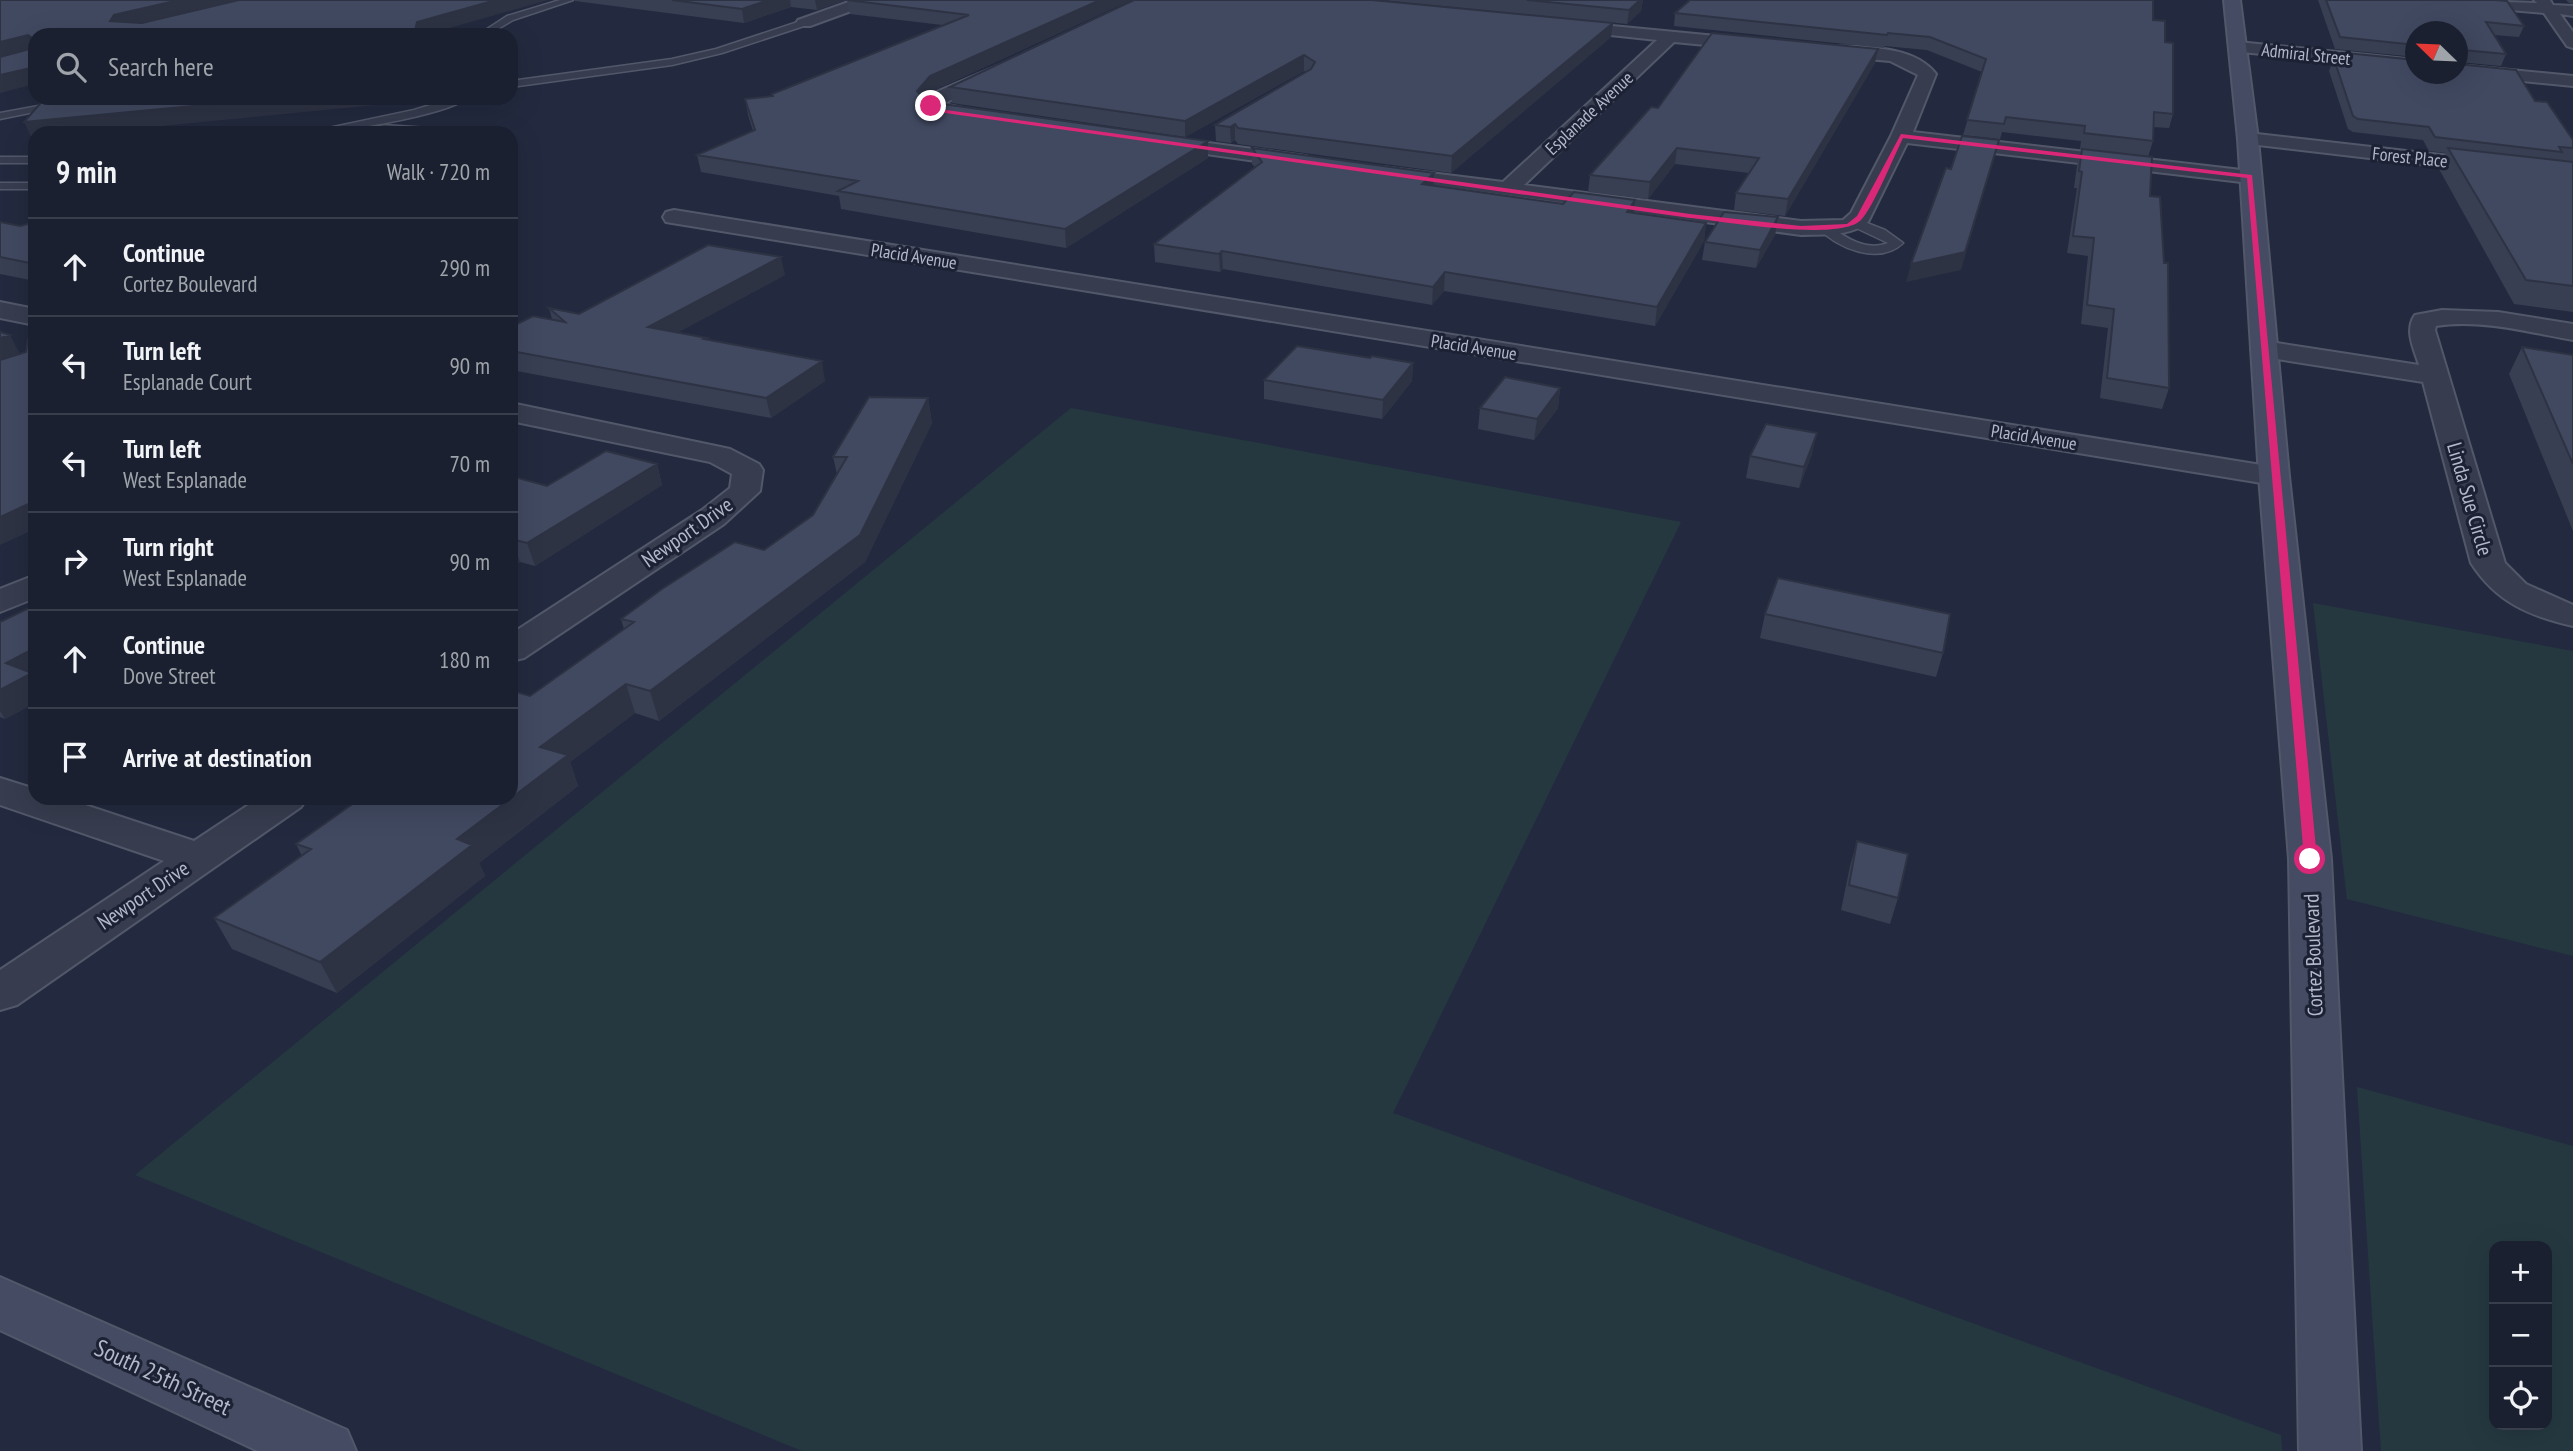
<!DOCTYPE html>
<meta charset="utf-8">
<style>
body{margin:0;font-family:"PT Sans Narrow",sans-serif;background:#232837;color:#f1f3f6}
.controls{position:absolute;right:21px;bottom:21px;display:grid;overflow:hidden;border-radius:14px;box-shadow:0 7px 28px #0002}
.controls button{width:63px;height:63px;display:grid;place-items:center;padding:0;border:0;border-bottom:2px solid #383e4b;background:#1a202f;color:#f1f3f6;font:35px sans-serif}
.compass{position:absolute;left:2405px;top:21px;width:63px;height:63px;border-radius:50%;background:#1a202f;box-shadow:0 7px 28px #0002;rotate:293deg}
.stop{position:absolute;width:21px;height:21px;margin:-16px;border:5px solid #db2777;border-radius:50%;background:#fff}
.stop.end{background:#db2777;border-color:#fff;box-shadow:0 2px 7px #0008}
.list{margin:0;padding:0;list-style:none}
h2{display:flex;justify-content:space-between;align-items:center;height:91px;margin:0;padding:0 28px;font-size:30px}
h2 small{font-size:23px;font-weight:400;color:#9fa3aa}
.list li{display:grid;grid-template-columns:46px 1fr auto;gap:21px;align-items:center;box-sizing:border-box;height:98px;padding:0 28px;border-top:2px solid #383e4b}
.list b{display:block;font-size:26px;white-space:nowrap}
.list p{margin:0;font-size:23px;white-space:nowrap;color:#9fa3aa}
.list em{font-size:23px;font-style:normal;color:#9fa3aa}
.icon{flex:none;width:38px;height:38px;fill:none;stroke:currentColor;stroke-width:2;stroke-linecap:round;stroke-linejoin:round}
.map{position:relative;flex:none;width:2573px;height:1451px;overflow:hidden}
.search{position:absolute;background:#1a202f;box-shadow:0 7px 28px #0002;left:28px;top:28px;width:490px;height:77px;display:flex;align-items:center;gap:18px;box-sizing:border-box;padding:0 24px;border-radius:21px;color:#9fa3aa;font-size:26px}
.panel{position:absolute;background:#1a202f;box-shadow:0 7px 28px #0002;left:28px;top:126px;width:490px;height:679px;border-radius:21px}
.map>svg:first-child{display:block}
.green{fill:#253840;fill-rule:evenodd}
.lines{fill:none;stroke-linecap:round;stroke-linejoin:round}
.lane-casing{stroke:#52586a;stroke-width:3}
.street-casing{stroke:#52586a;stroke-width:4}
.secondary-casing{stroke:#52586a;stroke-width:4}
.lane{fill:#373d4f;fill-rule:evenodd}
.street{fill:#373d4f;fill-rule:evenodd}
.secondary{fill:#454b62;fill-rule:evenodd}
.wall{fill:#383f53}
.shaded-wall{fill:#2e3344}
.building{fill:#414961;stroke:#2e3344;stroke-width:2}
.route{fill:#db2777}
.labels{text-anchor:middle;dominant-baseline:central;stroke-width:6;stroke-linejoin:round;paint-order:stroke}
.far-street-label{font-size:18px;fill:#b3b8ca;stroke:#1c2234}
.street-label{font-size:21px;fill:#b3b8ca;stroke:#1c2234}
.near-street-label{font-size:24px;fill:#b3b8ca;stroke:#1c2234}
</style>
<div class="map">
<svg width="2573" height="1451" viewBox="0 0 2573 1451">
<rect width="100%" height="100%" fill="#232a3f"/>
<path class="green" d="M1071 408 1681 522 1393 1113 2281 1435 2282 1451H802L135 1175Z
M2313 603 2573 651V956L2347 899Z
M2357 1087 2573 1146V1451H2381ZM2494 1246H2547V1425H2494Z"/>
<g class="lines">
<g class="lane-casing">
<path id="lane" d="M560 0H573L513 20 488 35H478L507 16Z
M804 20 807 25 722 53 672 65 511 87V81L672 59 716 49Z
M82 98H103L0 119V113Z
M453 98H468C443 116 338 133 305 133L414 110Z
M384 125 458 130 463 133 380 130V126Z
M0 157H35V163H0Z
M0 183H35V189H0Z
M1854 218 1885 230 1903 243C1879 266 1837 248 1817 227L1827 224C1845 237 1865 252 1888 243L1850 225V219Z"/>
</g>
<g class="street-casing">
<path id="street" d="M854 0H876L873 3 810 26H798L796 23 798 20Z
M2443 0 2537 3 2534 0H2550L2553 5 2573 6V16L2560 14 2573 32V48L2567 46 2544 13 2451 5Z
M1560 21 1758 40 1766 45 1758 50 1674 42 1524 185 1801 221 1843 220 1851 213 1891 136 1918 75 1890 61 1819 55 1817 51 1819 47 1825 46C1860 48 1912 43 1936 74L1913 132 2250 171 2257 173 2260 177 2257 181 2250 183 1907 143 1868 222C1849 237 1825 234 1801 235L1375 177 1372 173 1375 169 1382 167 1503 182 1657 40 1554 29 1552 26Z
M2238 42 2416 60V70L2232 51 2230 47 2232 43Z
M2458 65 2573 76V86L2452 74H2458Z
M997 66 1006 71 1003 75 943 104 982 112 984 116 982 120C965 124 933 119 922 106L934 93Z
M2248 133 2573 170V182L2241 143 2238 139Z
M1156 136 1305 156 1312 158 1315 162 1312 166 1305 168 1149 146 1146 142Z
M674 210 2274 467 2285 470 2289 476 2285 482 2274 485 666 222 663 217 666 212Z
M0 302 35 309V325L0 318Z
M2442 310 2498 312 2573 324V340C2528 332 2481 319 2436 326L2435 330 2505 563 2526 584 2573 605V626C2529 616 2496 602 2471 563L2423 382 2264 357 2255 355 2251 349 2255 343 2264 341 2419 365C2414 349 2404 330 2415 315Z
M511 403 730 449 759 464 763 470 760 491 724 524 524 658 511 661V634L702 510 730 488 732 474 710 462 511 421Z
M35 575V598L0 612V589Z
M0 778 35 789V798H64L194 841 259 798H307L301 807 17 1005 0 1010V970L164 861 0 805Z"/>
</g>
<g class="secondary-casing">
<path id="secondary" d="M2224 0H2240L2258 139 2289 476 2331 859 2361 1451H2299L2289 859 2259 476 2238 139Z
M0 1277 347 1430 356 1451H258L0 1330Z"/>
</g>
<use href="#lane" class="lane"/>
<use href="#street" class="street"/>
<use href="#secondary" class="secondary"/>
</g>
<path class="wall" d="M575 0H846L817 10 791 7 744 23 575 1Z
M847 0H1131L932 91 927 98 943 104 1208 141V158L1066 248 841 209 839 196 701 172 697 155 753 131 748 115 745 99 772 96 942 25 850 14Z
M1381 0H1643L1641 11 1627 24Z
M2318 0H2495L2524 26 2519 37 2494 35 2506 54 2501 66 2459 62V64L2535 101 2573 140V312L2514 304 2439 169 2446 153 2429 151 2423 140 2353 132 2348 129 2329 71 2334 59 2343 60 2346 53 2458 74 2416 32V57L2335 49Z
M2566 0H2573V4L2569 3Z
M1675 13 2153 20 2165 42 2173 114 2169 128 2153 127V141L2148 157 2080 149 2081 141 2002 132 2000 139 1963 135 1982 72 1927 50 1885 46 1884 48 1674 26Z
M1613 23 1611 37 1451 173 1238 144 1235 140 1231 143 1216 141 1215 125 1306 72 1304 71 1185 137 952 103 950 87Z
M1875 63 1785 216 1734 210 1736 193 1749 173 1675 164 1648 199 1588 192 1590 175 1658 108Z
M1252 148 1434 185 1563 204 1634 213 1706 223 1704 241 1655 326 1444 291 1432 305 1223 269 1220 272 1155 262 1154 244 1255 167 1252 164Z
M2082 149 2150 196 2169 388 2162 409 2100 398 2108 328 2081 324 2088 256 2067 253 2077 188H2074L2077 165Z
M1778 217 1775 235 1756 268 1702 260 1705 242Z
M0 222 20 226 35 222V281L0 274Z
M785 275 678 332 708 340 825 381 771 418 511 370V327L552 319 549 308 579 314Z
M2522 347 2573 355V531L2509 374Z
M1370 358 1413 363 1412 381 1382 419 1264 399V380Z
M1560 388 1558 408 1534 440 1478 429 1480 408Z
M928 398 932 423 865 562 659 721 635 713 570 762 578 786 479 863 485 876 337 993 232 949 214 918 302 856 296 844 530 696 624 629 621 619 764 550 813 515 837 474 833 457Z
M1812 454 1799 488 1746 478 1750 456Z
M657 464 662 485 535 566 520 562 511 567V476L547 486Z
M35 605V703L5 719 0 717V622Z
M1765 614 1943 653 1936 677 1760 638Z
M1857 841 1898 898 1890 924 1841 910 1850 866Z"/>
<path class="shaded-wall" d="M179 0H242L120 29 110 21 114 15Z
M496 0H548L425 35H414L417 22Z
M769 0H790L791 7 744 23 742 9Z
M815 0H846L817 10Z
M1100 0H1131L932 91 920 107 917 91 930 76Z
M1640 0H1643L1641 11 1627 24 1629 10Z
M1613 23 1611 37 1451 173 1452 156Z
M28 35 34 49 0 58V42Z
M1878 49 1875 63 1785 216 1788 199Z
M1304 55V71L1185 137V121Z
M35 67V84L0 93V75Z
M277 98H407L406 102 91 133H35V138L32 139 24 122Z
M1235 124V140L1231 143 1230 127Z
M1999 140 1961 270 1906 282 1911 264Z
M1208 141V158L1066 248 1065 229Z
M1677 148 1675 164 1648 199 1650 182Z
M1434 173 1433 189 1422 184Z
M1635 200 1633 218 1627 212Z
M1778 217 1775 235 1756 268 1760 250Z
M1706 223 1704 241 1655 326 1657 307Z
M1222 251 1223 269 1220 272 1219 254Z
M781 257 785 275 653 346 648 327Z
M1445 272 1444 291 1432 305 1433 287Z
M10 335 20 354 0 362V338Z
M822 361 825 381 771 418 766 398Z
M1413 363 1412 381 1382 419 1383 400Z
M1560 388 1558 408 1534 440 1537 419Z
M928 398 932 423 865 562 659 721 650 691Z
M1817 433 1812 454 1799 488 1804 467Z
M657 464 662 485 535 566 527 543Z
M35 501V529L0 545V517Z
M512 539 520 562 511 567V540Z
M35 648V703L5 719 0 711V690L6 663Z
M626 684 635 713 570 762 578 786 479 863 485 876 337 993 320 962 457 839 540 747Z"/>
<path class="building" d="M0 0H179L114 15 110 21 142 23 239 0H496L417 22 414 35H35V67L0 75V57L30 49 31 37 28 35 0 42Z
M672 0H769L742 9Z
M847 0H1100L930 76 917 91 921 96 943 104 1208 141 1065 229 838 191 858 181 697 155 755 130 745 99 773 96 772 94 969 15Z
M1134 0H1372L1613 23 1452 156 1238 128 1235 124 1230 127 1215 125 1311 69 1315 62 1304 55 1185 121 950 87Z
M1527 0H1640L1629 10Z
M1690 0H2153V20L2165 21V42L2173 43V114L2154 112 2153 141 2084 133 2085 126 2006 117 2004 124 1967 120 1986 59 1930 37 1888 33 1887 35 1675 13Z
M2326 0H2495L2507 1 2524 26 2486 22 2506 54 2463 50 2461 59 2458 60V32H2416V45L2340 37Z
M1712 33 1878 49 1788 199 1736 193 1759 158 1677 148 1650 182 1590 175 1651 107 1658 108Z
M2346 53 2416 60V74H2458V64L2516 70 2535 101 2547 102 2573 140V148L2559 147 2562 152 2435 137 2429 127 2358 119 2353 116 2334 59 2348 60Z
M45 98H277L24 122Z
M1962 136 1999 140 1965 252 1911 264 1946 168 1951 169Z
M1252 148 1434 173 1422 184 1563 204 1574 192 1635 200 1627 212 1706 223 1657 307 1445 272 1433 287 1222 251 1219 254 1154 244 1262 162Z
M2448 148 2573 162V286L2526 280Z
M2082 149 2152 157 2150 196 2160 197 2164 263H2168L2169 388 2107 378 2114 309 2087 305 2094 238 2073 236 2082 172 2079 171Z
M1724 212 1778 217 1760 250 1705 242Z
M0 222 20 226 35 222V264L0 257Z
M708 245 781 257 648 327 707 338 704 339 822 361 766 398 511 351V327L533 316 565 322 549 308 579 314Z
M0 332 10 335 0 338Z
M28 339 35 341V501L0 517V360L26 352Z
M1297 346 1370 358 1372 356 1413 363 1383 400 1264 380Z
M2522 347 2573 355V464Z
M1505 377 1560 388 1537 419 1480 408Z
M869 397 928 398 860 535 650 691 626 684 540 747 568 755 457 839 472 845 320 962 214 918 311 849 296 844 361 798H511V692L513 691 530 696 634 622 621 619 662 589 735 542 764 550 813 515 847 457H833Z
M1766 424 1817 433 1804 467 1750 456Z
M606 451 657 464 527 543 512 539 511 540V476L547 486Z
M1778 578 1950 614 1943 653 1765 614Z
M35 605V648L6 663 32 673 0 690V622Z
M1857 841 1908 854 1898 898 1849 885Z"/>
<path class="route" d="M931 104 946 110 1690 214 1801 226 1847 224 1857 216 1901 134 2252 175 2317 859 2310 864 2304 859 2247 178 1903 138C1894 156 1873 208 1861 220 1839 242 1723 221 1690 218L945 113 929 107Z"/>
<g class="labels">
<g class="far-street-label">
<text transform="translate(2306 54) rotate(6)">Admiral Street</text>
<text transform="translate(1589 113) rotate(-43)">Esplanade Avenue</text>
<text transform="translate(2410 157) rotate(6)">Forest Place</text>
<text transform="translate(914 256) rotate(9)">Placid Avenue</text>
<text transform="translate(1474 347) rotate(9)">Placid Avenue</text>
<text transform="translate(2034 437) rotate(9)">Placid Avenue</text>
</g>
<g class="street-label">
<text transform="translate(2470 499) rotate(74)">Linda Sue Circle</text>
<text transform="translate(687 532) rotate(-35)">Newport Drive</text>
<text transform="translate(143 895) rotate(-34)">Newport Drive</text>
<text transform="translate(2313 955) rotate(-92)">Cortez Boulevard</text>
</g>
<g class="near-street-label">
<text transform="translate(163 1377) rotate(25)">South 25th Street</text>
</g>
</g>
</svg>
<div class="controls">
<button>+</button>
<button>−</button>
<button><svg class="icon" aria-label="locate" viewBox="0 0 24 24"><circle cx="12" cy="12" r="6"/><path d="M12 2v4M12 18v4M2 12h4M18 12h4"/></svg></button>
</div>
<svg class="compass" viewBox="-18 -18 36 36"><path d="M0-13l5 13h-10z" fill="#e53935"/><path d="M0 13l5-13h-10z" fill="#9fa3aa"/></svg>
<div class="stop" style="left:2310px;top:859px"></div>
<div class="stop end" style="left:931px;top:106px"></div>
<div class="search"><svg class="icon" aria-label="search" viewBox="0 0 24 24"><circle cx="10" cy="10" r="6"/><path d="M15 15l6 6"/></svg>Search here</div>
<section class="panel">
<h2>9 min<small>Walk · 720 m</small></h2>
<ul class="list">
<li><svg class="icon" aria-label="ahead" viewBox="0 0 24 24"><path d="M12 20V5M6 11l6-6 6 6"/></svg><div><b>Continue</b><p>Cortez Boulevard</p></div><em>290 m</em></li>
<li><svg class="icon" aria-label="left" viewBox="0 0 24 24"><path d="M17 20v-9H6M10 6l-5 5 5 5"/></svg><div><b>Turn left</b><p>Esplanade Court</p></div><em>90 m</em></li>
<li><svg class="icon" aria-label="left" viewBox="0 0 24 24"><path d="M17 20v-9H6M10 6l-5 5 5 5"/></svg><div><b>Turn left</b><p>West Esplanade</p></div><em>70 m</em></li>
<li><svg class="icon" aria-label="right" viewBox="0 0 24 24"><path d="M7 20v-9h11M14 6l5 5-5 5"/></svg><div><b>Turn right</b><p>West Esplanade</p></div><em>90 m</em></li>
<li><svg class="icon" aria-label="ahead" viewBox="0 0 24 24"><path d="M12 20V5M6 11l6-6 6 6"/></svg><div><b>Continue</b><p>Dove Street</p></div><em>180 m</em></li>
<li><svg class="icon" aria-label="arrive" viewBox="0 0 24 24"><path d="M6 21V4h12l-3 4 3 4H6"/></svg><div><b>Arrive at destination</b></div></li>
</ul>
</section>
</div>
